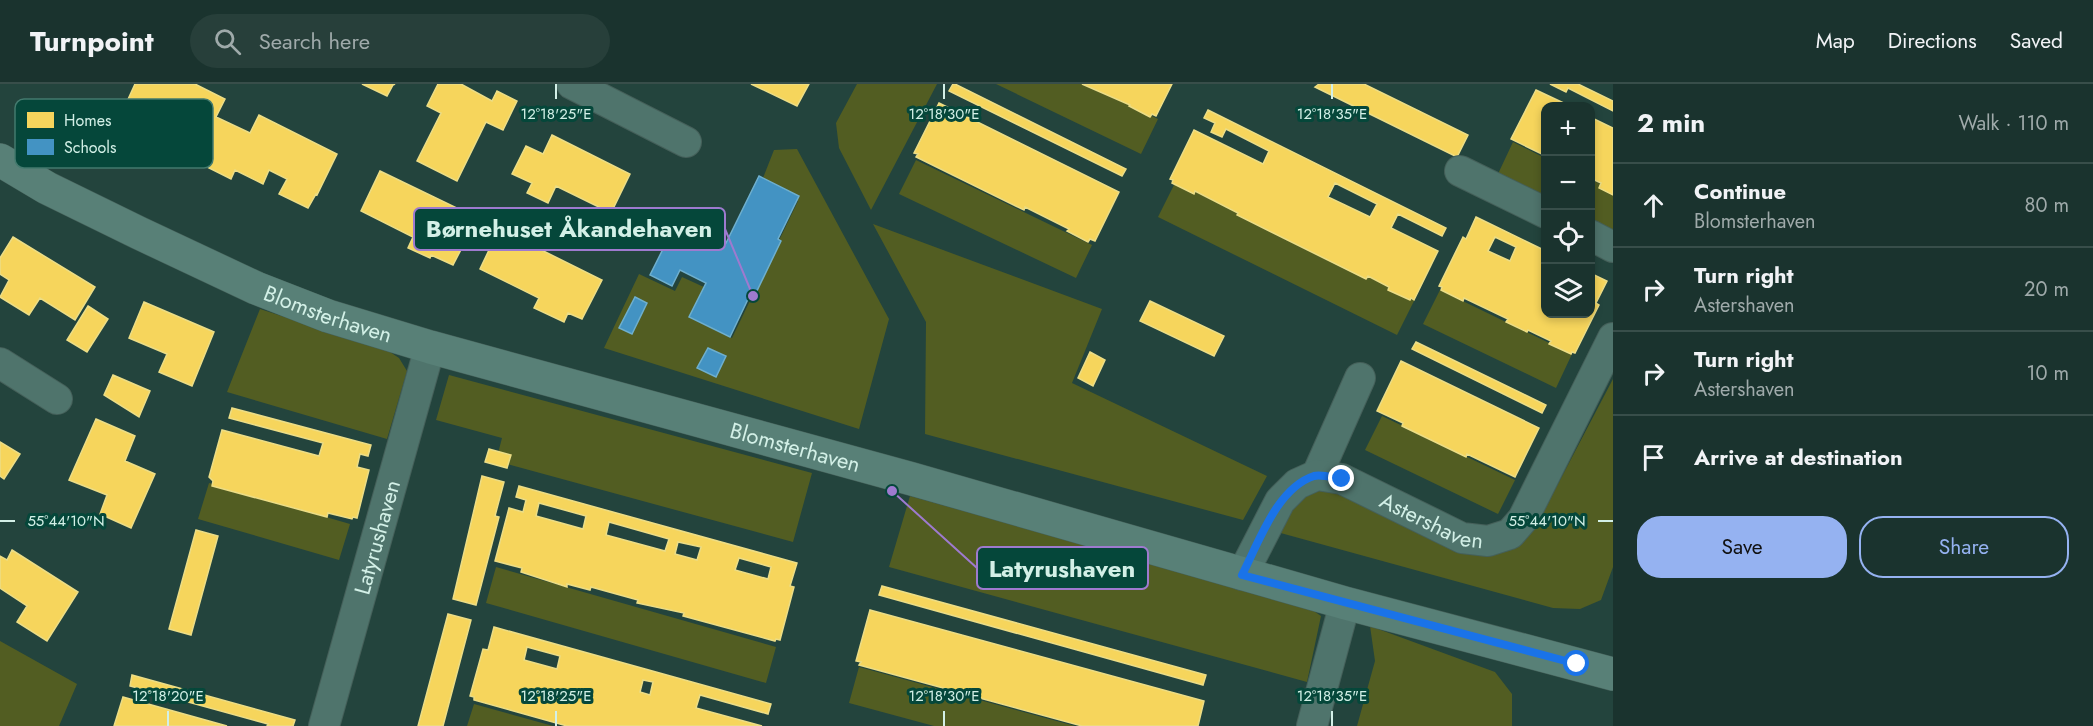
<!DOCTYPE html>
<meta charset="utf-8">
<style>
body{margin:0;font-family:Jost,sans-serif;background:#273f3a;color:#f1f3f6}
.controls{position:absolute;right:18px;top:18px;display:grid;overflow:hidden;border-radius:12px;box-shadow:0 3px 9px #0003}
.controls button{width:54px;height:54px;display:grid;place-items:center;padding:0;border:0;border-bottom:2px solid #384e4a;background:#1a332e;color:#f1f3f6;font:30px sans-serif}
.stop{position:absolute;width:18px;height:18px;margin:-14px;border:4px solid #1a73e8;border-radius:50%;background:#fff}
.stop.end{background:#1a73e8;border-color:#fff;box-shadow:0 2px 6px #0008}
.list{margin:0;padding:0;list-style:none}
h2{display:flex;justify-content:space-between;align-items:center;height:78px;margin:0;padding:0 24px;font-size:26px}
h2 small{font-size:20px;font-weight:400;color:#9faaaa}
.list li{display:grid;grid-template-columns:39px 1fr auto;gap:18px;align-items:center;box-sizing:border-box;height:84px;padding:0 24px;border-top:2px solid #384e4a}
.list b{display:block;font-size:22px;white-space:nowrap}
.list p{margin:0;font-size:20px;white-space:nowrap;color:#9faaaa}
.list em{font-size:20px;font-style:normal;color:#9faaaa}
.actions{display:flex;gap:12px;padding:18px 24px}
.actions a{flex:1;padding:14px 0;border:2px solid #95b2f1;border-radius:24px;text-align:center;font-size:21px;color:#95b2f1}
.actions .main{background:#95b2f1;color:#111}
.icon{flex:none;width:33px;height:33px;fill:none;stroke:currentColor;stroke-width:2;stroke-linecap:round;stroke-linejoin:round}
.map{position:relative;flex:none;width:1613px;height:642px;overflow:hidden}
header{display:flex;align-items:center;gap:36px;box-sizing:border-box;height:84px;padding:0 30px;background:#1a332e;border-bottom:2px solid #384e4a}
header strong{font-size:28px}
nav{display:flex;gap:33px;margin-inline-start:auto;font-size:21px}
.search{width:420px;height:54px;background:#273f3a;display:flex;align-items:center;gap:15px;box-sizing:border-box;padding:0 21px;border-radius:33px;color:#9faaaa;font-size:22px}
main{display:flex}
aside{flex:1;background:#1a332e}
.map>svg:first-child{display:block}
.green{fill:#525d22}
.homes{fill:#f6d55c;stroke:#ecdd86;stroke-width:1.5;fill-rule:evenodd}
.schools{fill:#4393c3;stroke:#6eafce;stroke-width:1.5}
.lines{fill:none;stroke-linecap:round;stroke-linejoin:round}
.street-casing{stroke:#45605a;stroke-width:32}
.secondary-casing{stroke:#45605a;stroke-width:34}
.street{stroke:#4f746c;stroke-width:30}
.secondary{stroke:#588077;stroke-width:33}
.route{stroke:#1a73e8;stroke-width:8}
.ticks{fill:none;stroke:#d3f0e7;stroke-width:2}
.labels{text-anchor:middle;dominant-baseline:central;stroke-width:6;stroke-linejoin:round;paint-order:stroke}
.street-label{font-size:22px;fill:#d3f0e7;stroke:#05473a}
.key{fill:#05473a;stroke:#437a6e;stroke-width:1.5}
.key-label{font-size:16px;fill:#d3f0e7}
.ticks-label{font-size:15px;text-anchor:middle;fill:#d3f0e7;stroke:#05473a;stroke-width:6;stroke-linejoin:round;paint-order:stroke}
.leader{fill:none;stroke:#9e7acf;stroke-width:2}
.callout-dot{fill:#9e7acf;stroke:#05473a;stroke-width:2}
.callout{fill:#05473a;stroke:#9e7acf;stroke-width:2}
.callout-label{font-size:24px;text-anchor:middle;font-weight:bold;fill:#d3f0e7}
</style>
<header>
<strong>Turnpoint</strong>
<div class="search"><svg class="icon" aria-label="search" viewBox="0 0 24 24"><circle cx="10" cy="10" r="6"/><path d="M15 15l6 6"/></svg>Search here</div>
<nav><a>Map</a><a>Directions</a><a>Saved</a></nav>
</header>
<main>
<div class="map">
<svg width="1613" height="642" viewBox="0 0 1613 642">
<rect width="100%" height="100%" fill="#23443d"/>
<path class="green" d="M857 0H937L871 126 839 64 836 39Z
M996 0H1086L1158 35 1141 70Z
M1513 58 1545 74V116L1497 92Z
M797 65 889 235 859 345 604 264 639 190 675 207 682 193 706 204 692 235 732 254 798 117 761 99 774 66Z
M916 76 1092 161 1076 194 899 110Z
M1590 95 1613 106V148L1591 137Z
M1176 97 1415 215 1397 251 1158 133Z
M873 140 1102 225 1072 299 1267 392 1243 436 925 350 926 238Z
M1440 206 1572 270 1556 304 1423 240Z
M260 225 387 266 399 274 407 287 387 355 227 308Z
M449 291 812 389 793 458 496 377 502 354 436 336Z
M1613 295V483L1601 516 1580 525 1553 524 1277 448 1294 414 1317 401 1343 407 1429 448 1538 438Z
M1382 332 1515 396 1498 430 1365 366Z
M209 399 350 440 339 476 198 435Z
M910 412 1308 523 1321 532 1307 598 889 483Z
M496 483 776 563 766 599 486 519Z
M1370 542 1495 588 1512 610V642H1357L1375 577Z
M0 557 77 600 59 642H0Z
M859 583 1075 642H934L849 619Z
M474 620 553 642H467Z"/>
<path class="homes" d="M135 0H195L225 15 216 33 250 49 259 31 337 70 317 111 316 110 308 124 279 110 287 95 269 86 263 100 235 86 231 95 191 75 196 67 175 56 181 43 155 30 147 47 120 33Z
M362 0H395L393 1 387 12Z
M438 0H461L492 17 497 7 517 17 503 46 486 38 457 97 417 77 441 29 427 22Z
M751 0H809L797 22Z
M953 0H955L1126 85 1122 92 949 7Z
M1082 0H1172L1156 32 1152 30 1150 33 1129 22 1130 21Z
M1319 0H1364L1468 51 1457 73 1315 3Z
M1550 0H1578L1613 17V27L1568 4 1566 8Z
M1536 6 1570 22H1546V72L1511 55Z
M939 19 1119 108 1095 157 1090 155 1088 158 1067 147 1069 145 1025 123 1024 126 916 73 918 70 914 69Z
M1208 26 1446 144 1442 152 1398 130 1391 144 1438 167 1414 216 1411 214 1410 216 1388 206 1389 203 1368 192 1366 195 1237 131 1238 129 1195 107 1194 110 1172 99 1173 96 1170 95 1194 46 1263 80 1269 67 1226 45 1222 53 1211 48 1215 39 1204 34ZM1335 99 1377 120 1370 133 1328 113Z
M1590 33 1613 44V111L1599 104 1601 99 1590 94Z
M552 51 630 90 611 129 556 102 548 119 527 109 532 99 512 90 526 62 543 70Z
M380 87 459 125 449 145 467 154 453 181 431 171 430 174 408 164 413 153 361 127Z
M1476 133 1546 167V230H1590V189L1607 197 1596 219 1599 221 1575 269 1572 268 1571 270 1549 260 1551 257 1528 246 1527 248 1506 238 1508 235 1464 214 1463 217 1441 206 1442 203 1439 202 1463 153 1466 155ZM1495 153 1516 163 1510 177 1488 167Z
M499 145 602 196 582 235 568 229 564 238 534 224 539 214 480 185Z
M13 153 95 203 75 236 40 214 29 231 0 213 9 196 0 190V174Z
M1150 217 1224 252 1214 272 1140 237Z
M144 218 214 248 192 302 159 288 167 270 129 254Z
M88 222 108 235 87 268 67 256Z
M1416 258 1546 321 1542 329 1412 265Z
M1090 268 1105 276 1093 302 1078 294Z
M1401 277 1539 344 1515 393 1467 370 1466 373 1402 342 1403 339 1377 327Z
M113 291 150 307 139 333 104 311Z
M232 324 371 361 368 372 360 370 357 383 369 386 357 434 353 433 352 435 328 429 327 433 212 402 213 397 209 393 222 346 319 372 323 359 229 334Z
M96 335 135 352 125 377 155 390 131 444 100 430 107 411 69 396Z
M0 358 20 370 4 395 0 392Z
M489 365 511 371 507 384 485 378Z
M482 392 504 398 495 432 499 433 476 521 453 515Z
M519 402 797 479 790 502 794 503 780 556 776 555 775 557 683 532 684 529 637 519 638 516 591 503 590 506 567 500V503L521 488 522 484 495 477 509 424 523 428 526 416 516 413ZM539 419 586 432 583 445 536 432ZM609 438 669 455 665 467 606 451ZM678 458 701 463 697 476 675 470ZM739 474 771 483 768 495 735 486Z
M196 446 218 452 191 551 169 545Z
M12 466 78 508 47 557 17 538 27 522 0 504V472L7 476Z
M882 502 1206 591 1203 601 879 511Z
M870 526 1204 617 1198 642H1082L859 581 861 578 856 577Z
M448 530 471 536 443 642H418Z
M494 543 771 620 768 630 700 611 696 624 762 642H567L474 616V613L470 612 483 565 488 566ZM527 563 560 572 557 585 524 576ZM643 596 653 598 650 611 640 608Z
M132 591 295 636 293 642H267L268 640 130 602Z
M123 613 227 642H114Z"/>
<path class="schools" d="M759 92 799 112 778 155 781 157 754 213 750 211 730 253 689 233 706 199 680 186 672 202 650 191 678 135 726 159Z
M635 213 647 219 632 250 619 244Z
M708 264 726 272 716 293 697 284Z"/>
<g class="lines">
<g class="street-casing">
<g id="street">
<path d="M572 0 686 58"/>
<path d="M1460 87 1546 129"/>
<path d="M1590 151 1613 163"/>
<path d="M0 279 57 315"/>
<path d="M1317 391 1360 294"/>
<path id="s1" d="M1242 491 1280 417 1297 400 1317 391 1342 395 1462 454 1488 457 1510 450 1523 435 1613 254"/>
<path id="s2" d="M324 642 430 263"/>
<path d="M1312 642 1345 519"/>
</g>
</g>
<g class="secondary-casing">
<g id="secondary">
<path id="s3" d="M0 76 47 104 139 149 256 204 328 232 430 263 912 395 1345 519 1613 590"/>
</g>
</g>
<use href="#street" class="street"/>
<use href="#secondary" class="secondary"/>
</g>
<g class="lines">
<path class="route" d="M1342 395C1334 394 1322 390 1314 392 1277 404 1259 458 1242 491L1577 580"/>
</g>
<path class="ticks" d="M556 0V15M944 0V15M1332 0V15M0 437H15M1598 437H1613M168 627V642M556 627V642M944 627V642M1332 627V642"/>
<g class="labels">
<g class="street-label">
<text stroke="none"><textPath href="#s3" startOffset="363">Blomsterhaven</textPath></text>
<text stroke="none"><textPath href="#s3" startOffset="849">Blomsterhaven</textPath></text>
<text stroke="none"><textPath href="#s1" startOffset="254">Astershaven</textPath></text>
<text stroke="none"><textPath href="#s2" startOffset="196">Latyrushaven</textPath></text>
</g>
</g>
<rect x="15" y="15" width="198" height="69" rx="9" class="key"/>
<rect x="27" y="28" width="27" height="16" fill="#f6d55c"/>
<rect x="27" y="55" width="27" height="16" fill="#4393c3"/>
<g class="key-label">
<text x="64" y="42">Homes</text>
<text x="64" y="69">Schools</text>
</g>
<g class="ticks-label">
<text x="556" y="35">12°18'25"E</text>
<text x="944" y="35">12°18'30"E</text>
<text x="1332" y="35">12°18'35"E</text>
<text x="66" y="442">55°44'10"N</text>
<text x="1547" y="442">55°44'10"N</text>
<text x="168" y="617">12°18'20"E</text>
<text x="556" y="617">12°18'25"E</text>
<text x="944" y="617">12°18'30"E</text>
<text x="1332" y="617">12°18'35"E</text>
</g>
<path class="leader" d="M753 212L725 145M892 407L977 484"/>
<g class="callout-dot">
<circle cx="753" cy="212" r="6"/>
<circle cx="892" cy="407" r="6"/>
</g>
<g class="callout">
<rect x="414" y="124" width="311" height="42" rx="6"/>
<rect x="977" y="463" width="171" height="42" rx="6"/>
</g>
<g class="callout-label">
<text x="569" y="153">Børnehuset Åkandehaven</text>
<text x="1062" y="493">Latyrushaven</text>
</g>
</svg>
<div class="controls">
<button>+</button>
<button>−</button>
<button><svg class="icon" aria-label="locate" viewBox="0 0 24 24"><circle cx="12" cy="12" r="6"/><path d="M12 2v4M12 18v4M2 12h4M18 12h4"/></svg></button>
<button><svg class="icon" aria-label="layers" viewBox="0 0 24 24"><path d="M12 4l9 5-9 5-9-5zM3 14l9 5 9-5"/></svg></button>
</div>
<div class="stop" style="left:1577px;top:580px"></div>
<div class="stop end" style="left:1342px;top:395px"></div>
</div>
<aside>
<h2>2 min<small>Walk · 110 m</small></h2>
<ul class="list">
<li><svg class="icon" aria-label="ahead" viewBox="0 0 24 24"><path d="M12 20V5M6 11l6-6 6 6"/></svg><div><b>Continue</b><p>Blomsterhaven</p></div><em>80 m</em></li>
<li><svg class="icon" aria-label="right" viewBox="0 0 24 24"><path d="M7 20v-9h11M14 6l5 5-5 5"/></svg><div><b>Turn right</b><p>Astershaven</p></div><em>20 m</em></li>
<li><svg class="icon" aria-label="right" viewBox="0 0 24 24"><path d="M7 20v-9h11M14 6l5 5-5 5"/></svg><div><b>Turn right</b><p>Astershaven</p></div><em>10 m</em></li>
<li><svg class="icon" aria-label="arrive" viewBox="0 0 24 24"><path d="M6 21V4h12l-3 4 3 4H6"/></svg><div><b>Arrive at destination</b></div></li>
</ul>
<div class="actions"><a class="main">Save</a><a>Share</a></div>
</aside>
</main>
